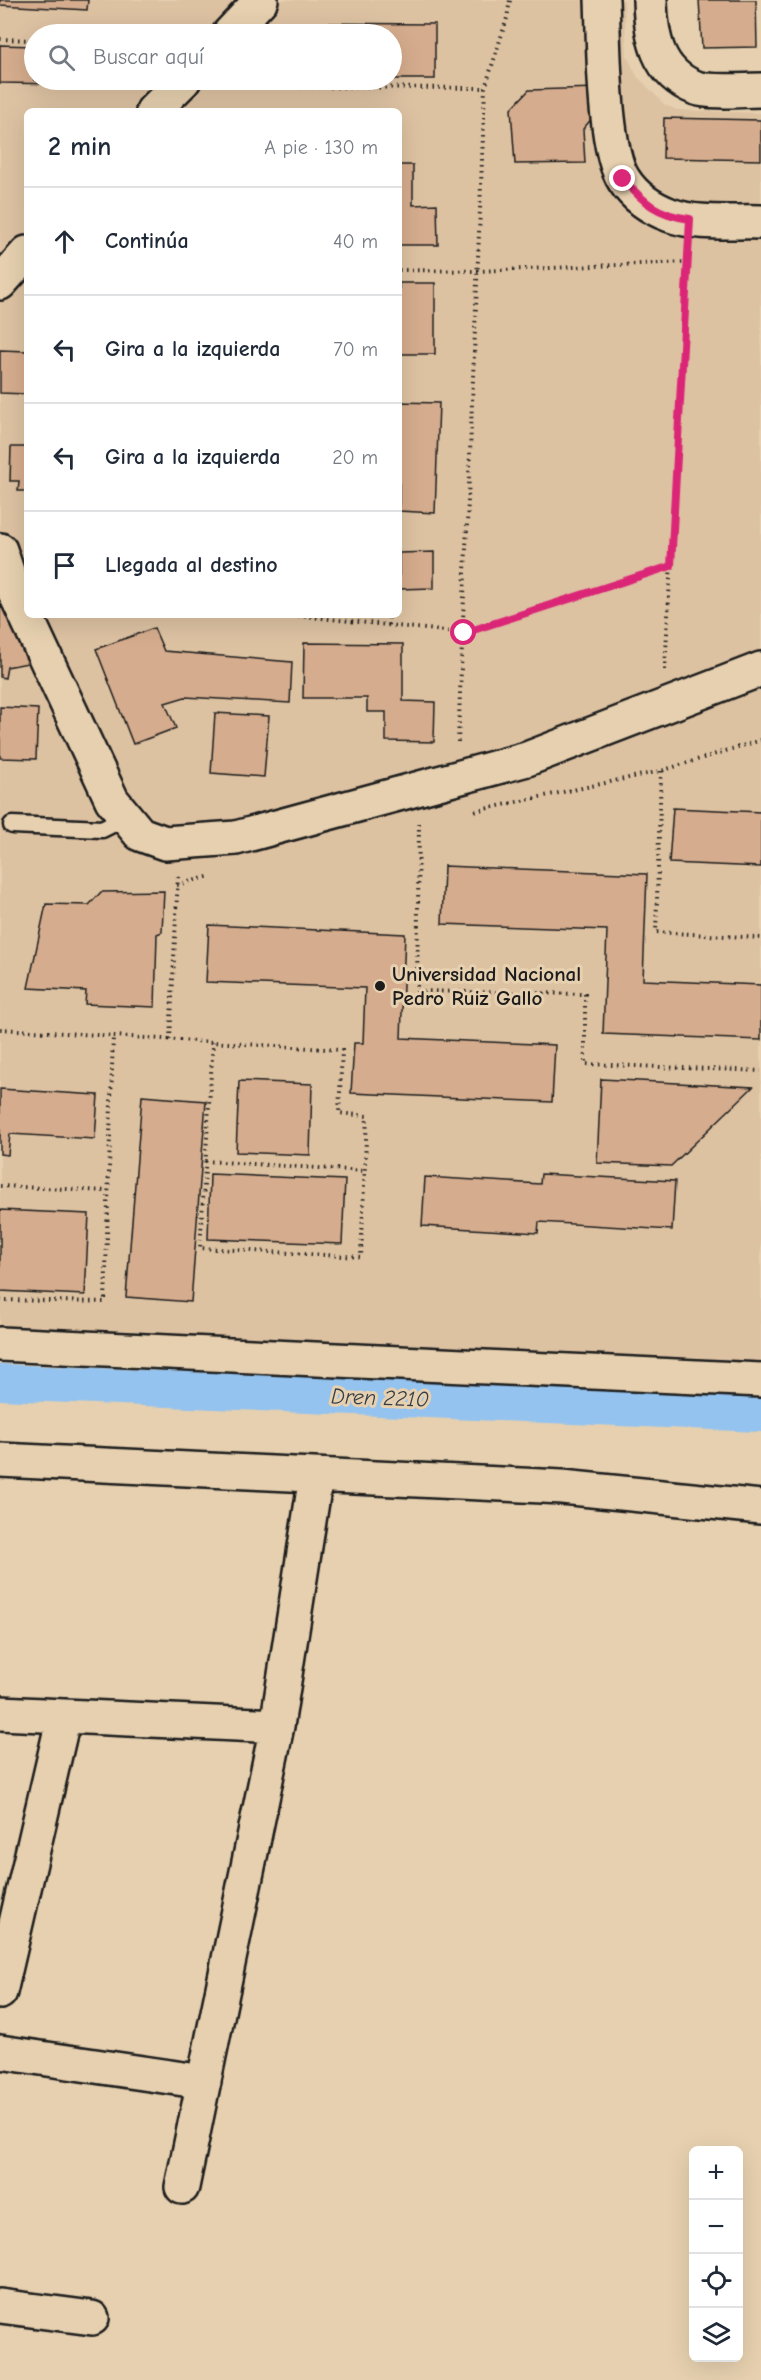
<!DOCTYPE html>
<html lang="es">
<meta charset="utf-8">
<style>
body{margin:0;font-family:"Comic Neue",sans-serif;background:#f6f6f7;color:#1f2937}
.controls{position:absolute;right:18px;bottom:18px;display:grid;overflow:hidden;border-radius:9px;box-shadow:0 6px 24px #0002}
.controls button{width:54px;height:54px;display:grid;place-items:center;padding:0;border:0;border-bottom:2px solid #e0e1e3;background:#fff;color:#1f2937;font:30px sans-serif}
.stop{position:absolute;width:18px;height:18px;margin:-14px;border:4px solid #db2777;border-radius:50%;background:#fff}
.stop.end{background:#db2777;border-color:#fff;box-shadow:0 2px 6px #0008}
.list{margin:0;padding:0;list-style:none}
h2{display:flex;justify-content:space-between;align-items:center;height:78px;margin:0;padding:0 24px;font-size:26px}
h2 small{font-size:20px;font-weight:400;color:#747a83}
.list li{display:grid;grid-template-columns:39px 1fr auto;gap:18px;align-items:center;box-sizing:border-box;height:108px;padding:0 24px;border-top:2px solid #e0e1e3}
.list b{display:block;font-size:22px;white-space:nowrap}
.list em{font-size:20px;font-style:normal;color:#747a83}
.icon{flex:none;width:33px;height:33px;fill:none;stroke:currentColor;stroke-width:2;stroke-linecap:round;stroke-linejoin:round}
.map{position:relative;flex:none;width:761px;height:2380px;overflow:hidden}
.search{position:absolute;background:#fff;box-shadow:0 6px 24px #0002;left:24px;top:24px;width:378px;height:66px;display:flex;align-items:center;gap:15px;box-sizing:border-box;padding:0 21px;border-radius:33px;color:#747a83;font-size:22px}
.panel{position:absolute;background:#fff;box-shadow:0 6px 24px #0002;left:24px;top:108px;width:378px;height:510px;border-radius:9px}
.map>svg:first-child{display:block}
.built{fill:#ddc2a2;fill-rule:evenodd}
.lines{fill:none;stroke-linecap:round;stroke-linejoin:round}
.canal{stroke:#94c3ef;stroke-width:36}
.building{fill:#d5ac8d;stroke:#1c1c1c;stroke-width:1.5}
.lane-casing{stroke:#1c1c1c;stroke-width:21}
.street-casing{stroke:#1c1c1c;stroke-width:38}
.secondary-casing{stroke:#1c1c1c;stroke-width:38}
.path{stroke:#1c1c1c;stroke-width:4;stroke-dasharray:1.5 4.5;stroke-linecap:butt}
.lane{stroke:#e6d0af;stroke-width:16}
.street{stroke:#e6d0af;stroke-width:33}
.secondary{stroke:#e6d0af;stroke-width:33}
.route{stroke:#db2777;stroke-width:8}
.poi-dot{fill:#1c1c1c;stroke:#e6d0af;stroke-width:2}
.labels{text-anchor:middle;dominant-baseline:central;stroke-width:6;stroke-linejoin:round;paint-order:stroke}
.poi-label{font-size:21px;font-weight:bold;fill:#1c1c1c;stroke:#e6d0af;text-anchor:start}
.water-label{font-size:22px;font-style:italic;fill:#343d46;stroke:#e6d0af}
</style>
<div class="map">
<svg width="761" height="2380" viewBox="0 0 761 2380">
<rect width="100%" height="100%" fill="#e6d0af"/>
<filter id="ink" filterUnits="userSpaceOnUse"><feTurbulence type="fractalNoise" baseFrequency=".0167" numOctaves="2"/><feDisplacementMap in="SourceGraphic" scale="12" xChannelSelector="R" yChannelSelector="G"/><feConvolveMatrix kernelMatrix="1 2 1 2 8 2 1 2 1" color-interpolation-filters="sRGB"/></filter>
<g filter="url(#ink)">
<path class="built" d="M0 0H624L627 56 637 76 665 105 677 110 761 113V1389L0 1357ZM34 34H392V80H34ZM27 111H399V615H27Z"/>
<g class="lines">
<path class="canal" d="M0 1382 761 1414"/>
</g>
<path class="building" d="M0 0H88L87 10 0 5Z
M699 0H756L757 47 702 48Z
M293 23 435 24V79H392V34H293Z
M0 45 34 46V80H62V84L0 83Z
M597 88 594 116 583 129 585 163 515 164 511 109 529 90Z
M664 118 761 120V160L663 158Z
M399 165H413V205L437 204 438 245H399Z
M399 283H435V354H399Z
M0 350 27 351V394L0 393Z
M399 402 439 403 435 513 399 511Z
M11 447H27V491H18L19 481H10Z
M434 552V588L399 589V553Z
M0 603H7L28 663 7 667 5 678 0 677Z
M154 628 164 651 292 662 290 703 185 697 165 703 176 728 133 744 96 649Z
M304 643 403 644V701L435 702 434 742 386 741V712H367V698H303Z
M0 707 38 709 36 759 0 758Z
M215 713 269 716 264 777 211 773Z
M673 808 761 812V867L669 863Z
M444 866 647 874 643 980 761 985V1040L603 1034 607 930 442 924Z
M164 891 162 932 157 934 155 1007 85 1004 86 991 28 988 46 904 89 905 101 892Z
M209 925 405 934 401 1038 555 1045 552 1102 351 1093 354 1043H363L365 988 206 982Z
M601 1079 753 1087 671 1166 597 1163Z
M239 1081 312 1084 310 1155 236 1152Z
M0 1089 98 1095 95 1139 10 1134 8 1155 0 1154Z
M142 1096 206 1101 191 1302 126 1297Z
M210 1174 345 1180 342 1244 208 1239Z
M541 1174 675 1181 672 1230 539 1222 538 1233 422 1226 425 1177 540 1184Z
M0 1210 89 1214 85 1295 0 1291Z"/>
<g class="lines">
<g class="lane-casing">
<path id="lane" d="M12 825 102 829 126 817"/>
</g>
<g class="street-casing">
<path id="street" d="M602 0C604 42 603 149 624 180 635 197 651 208 670 215 697 225 733 221 761 222
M229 34 261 0
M153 111 184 80
M0 283 27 253
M0 550 12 586 112 800 140 834 165 843 236 838 527 759 761 669
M0 1344 761 1380
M0 1460 562 1487 761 1507
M0 1713 277 1726
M0 1992 64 1716
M0 2052 204 2082
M182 2187 277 1726 316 1476
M0 2306 92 2318"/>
</g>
<g class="secondary-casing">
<path id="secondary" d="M650 0C651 37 657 73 696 88 711 93 744 90 761 90"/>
</g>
<path class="path" d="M0 39 34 40
M254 80 270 87 485 88
M399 270 479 271 688 262
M292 615 464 633 671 566
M388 625 389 615
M665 670 688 252
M458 742 485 88 507 18 510 0
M661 771 656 932 761 938
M475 811 661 771 761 740
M419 823 417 991 585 994V1064L761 1071
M177 885 211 876
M0 1029 342 1050 339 1113 367 1116 361 1257 200 1248 213 1042
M170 1040 178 876
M205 1161 365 1171
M0 1186 108 1191
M0 1300 105 1302 113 1036"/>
<use href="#lane" class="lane"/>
<use href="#street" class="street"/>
<use href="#secondary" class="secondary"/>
</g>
</g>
<g class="lines" filter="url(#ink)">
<path class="route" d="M464 633 671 566 690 219C658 215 644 203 623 179"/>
</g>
<circle class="poi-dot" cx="380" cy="986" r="6"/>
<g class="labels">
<g class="poi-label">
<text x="392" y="974">Universidad Nacional<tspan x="392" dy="24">Pedro Ruiz Gallo</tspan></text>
</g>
<g class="water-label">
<text transform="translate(380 1398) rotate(2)">Dren 2210</text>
</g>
</g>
</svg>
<div class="controls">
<button>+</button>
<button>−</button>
<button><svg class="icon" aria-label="locate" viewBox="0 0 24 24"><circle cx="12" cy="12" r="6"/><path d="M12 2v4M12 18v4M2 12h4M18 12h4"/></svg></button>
<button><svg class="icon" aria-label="layers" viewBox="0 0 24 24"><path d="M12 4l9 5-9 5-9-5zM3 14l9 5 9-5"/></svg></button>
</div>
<div class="stop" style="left:464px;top:633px"></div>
<div class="stop end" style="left:623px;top:179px"></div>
<div class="search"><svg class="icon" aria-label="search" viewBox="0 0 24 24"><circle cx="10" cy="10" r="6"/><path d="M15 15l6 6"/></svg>Buscar aquí</div>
<section class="panel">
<h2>2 min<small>A pie · 130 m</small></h2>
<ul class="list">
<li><svg class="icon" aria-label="ahead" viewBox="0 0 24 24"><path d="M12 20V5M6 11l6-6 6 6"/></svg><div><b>Continúa</b></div><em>40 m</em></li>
<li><svg class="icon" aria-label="left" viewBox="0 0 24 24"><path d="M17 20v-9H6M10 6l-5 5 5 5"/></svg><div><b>Gira a la izquierda</b></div><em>70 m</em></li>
<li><svg class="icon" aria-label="left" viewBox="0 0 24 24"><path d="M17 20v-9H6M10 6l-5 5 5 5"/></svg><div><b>Gira a la izquierda</b></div><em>20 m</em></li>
<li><svg class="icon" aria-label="arrive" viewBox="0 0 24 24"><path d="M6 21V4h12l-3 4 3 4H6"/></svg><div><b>Llegada al destino</b></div></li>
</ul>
</section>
</div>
